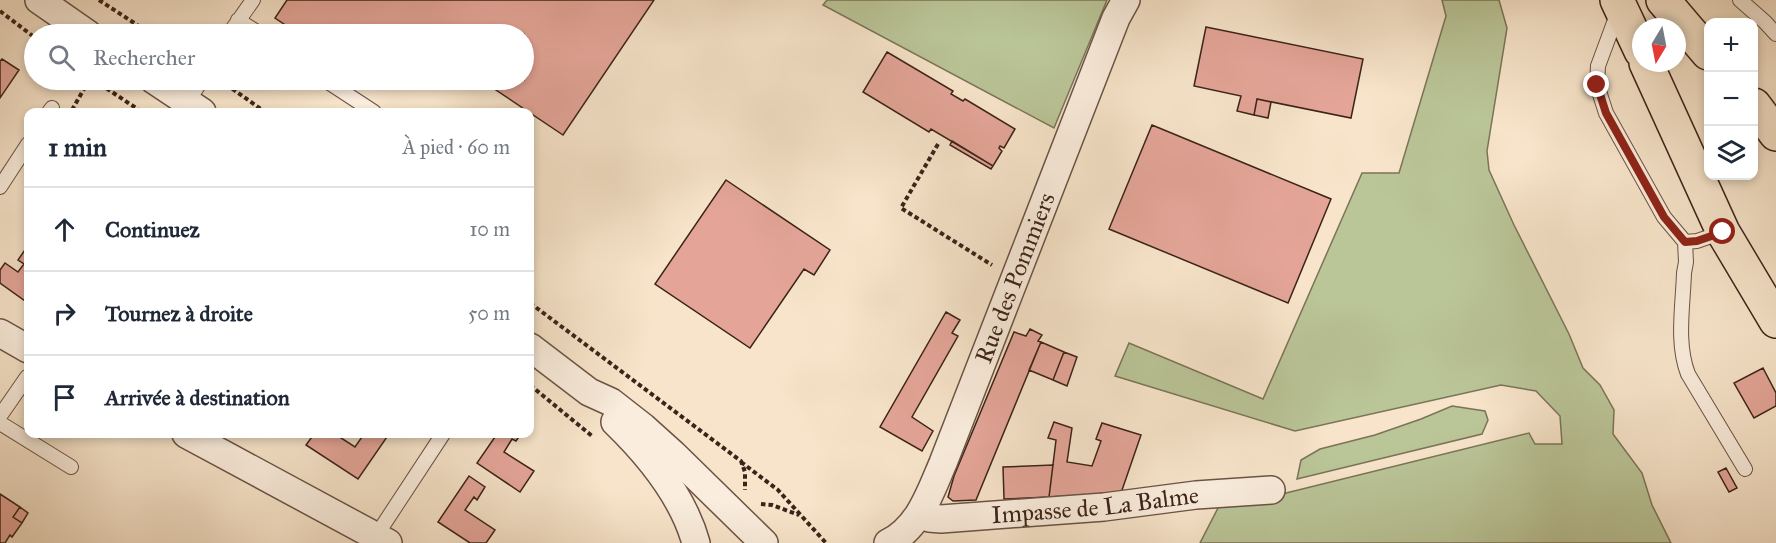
<!DOCTYPE html>
<html lang="fr">
<meta charset="utf-8">
<style>
body{margin:0;font-family:"IM FELL Great Primer",serif;background:#f2f2f3;color:#1f2937}
.controls{position:absolute;right:18px;top:18px;display:grid;overflow:hidden;border-radius:12px;box-shadow:0 3px 9px #0003}
.controls button{width:54px;height:54px;display:grid;place-items:center;padding:0;border:0;border-bottom:2px solid #e0e1e3;background:#fff;color:#1f2937;font:30px sans-serif}
.compass{position:absolute;left:1632px;top:18px;width:54px;height:54px;border-radius:50%;background:#fff;box-shadow:0 3px 9px #0003;rotate:190deg}
.stop{position:absolute;width:18px;height:18px;margin:-14px;border:4px solid #8f2418;border-radius:50%;background:#fff}
.stop.end{background:#8f2418;border-color:#fff;box-shadow:0 2px 6px #0008}
.list{margin:0;padding:0;list-style:none}
h2{display:flex;justify-content:space-between;align-items:center;height:78px;margin:0;padding:0 24px;font-size:26px}
h2 small{font-size:20px;font-weight:400;color:#747a83}
.list li{display:grid;grid-template-columns:39px 1fr auto;gap:18px;align-items:center;box-sizing:border-box;height:84px;padding:0 24px;border-top:2px solid #e0e1e3}
.list b{display:block;font-size:22px;white-space:nowrap}
.list em{font-size:20px;font-style:normal;color:#747a83}
.icon{flex:none;width:33px;height:33px;fill:none;stroke:currentColor;stroke-width:2;stroke-linecap:round;stroke-linejoin:round}
.map{position:relative;flex:none;width:1776px;height:543px;overflow:hidden}
.search{position:absolute;background:#fff;box-shadow:0 3px 9px #0003;left:24px;top:24px;width:510px;height:66px;display:flex;align-items:center;gap:15px;box-sizing:border-box;padding:0 21px;border-radius:33px;color:#747a83;font-size:22px}
.panel{position:absolute;background:#fff;box-shadow:0 3px 9px #0003;left:24px;top:108px;width:510px;height:330px;border-radius:12px}
.map>svg:first-child{display:block}
.green{fill:#bac598;stroke:#7b7458;stroke-width:1.5}
.building{fill:#e4a598;stroke:#3c2319;stroke-width:1.5}
.lines{fill:none;stroke-linecap:round;stroke-linejoin:round}
.service-casing{stroke:#6b5345;stroke-width:16}
.minor-casing{stroke:#6b5345;stroke-width:30}
.motorway-casing{stroke:#3c2319;stroke-width:36}
.path{stroke:#3c2319;stroke-width:4;stroke-dasharray:4.5 3;stroke-linecap:butt}
.service{stroke:#faeddd;stroke-width:14}
.minor{stroke:#faeddd;stroke-width:27}
.motorway{stroke:#f7e4ca;stroke-width:33}
.route{stroke:#8f2418;stroke-width:8}
.labels{text-anchor:middle;dominant-baseline:central;stroke-width:4.5;stroke-linejoin:round;paint-order:stroke}
.street-label{font-size:24px;fill:#3c2319;stroke:#faeddd}
</style>
<div class="map">
<svg width="1776" height="543" viewBox="0 0 1776 543">
<rect width="100%" height="100%" fill="#f7e4ca"/>
<filter id="stains"><feTurbulence type="fractalNoise" baseFrequency=".00333" numOctaves="4"/><feColorMatrix values="0 0 0 0 .2 0 0 0 0 .09 0 0 0 0 .02 0 0 0 .5 -.17"/></filter>
<radialGradient id="worn" r=".72"><stop offset=".6" stop-color="#630" stop-opacity="0"/><stop offset="1" stop-color="#630" stop-opacity=".3"/></radialGradient>
<path class="green" d="M827 0H1107L1054 128 823 5Z
M1442 0H1499L1507 28 1487 151 1489 170 1514 225 1569 334 1583 368 1600 385 1614 410 1613 434 1642 473 1652 505 1671 543H1200L1219 506 1282 494 1529 433 1535 444H1562L1560 416 1536 391 1501 385 1295 431 1115 376 1129 343 1263 399 1362 173H1399L1446 16Z
M1452 406 1485 411 1488 420 1482 434 1297 479 1301 460 1320 449 1375 435 1421 419Z"/>
<path class="building" d="M287 0H654L563 135 481 80H524V34H415L404 27 399 34H299L275 18Z
M1206 27 1363 59 1351 118 1257 99 1254 115 1237 111 1241 96 1194 86Z
M887 52 953 91 951 94 963 101 965 99 1015 129 1004 148 1000 146 999 148 1002 151 993 166 931 129 929 132 863 92Z
M2 59 19 70 0 98V61Z
M1257 99 1271 102 1268 118 1254 115Z
M1152 125 1331 199 1288 303 1109 229Z
M952 141 993 166 991 169 950 145Z
M726 180 830 250 814 275 804 269 750 348 655 284Z
M27 247 28 249V303L0 283V270L5 263 18 272 24 264 18 260Z
M946 312 960 320 952 333 958 336 912 417 933 431 922 451 880 427Z
M1030 329 1042 335 1038 341 1041 342 976 500 953 501 948 497 954 476 1014 332 1026 336Z
M1041 342 1064 352 1053 380 1029 370Z
M1064 352 1077 357 1067 386 1053 380Z
M1763 368 1776 393V406L1754 418 1734 383Z
M1054 422 1072 428 1067 462 1092 466 1101 441 1096 439 1102 423 1141 435 1121 493 1049 497 1056 440 1048 438Z
M314 434H335L355 447 364 434H389L358 479 306 445Z
M497 434H521L516 441 512 439 504 452 534 471 520 492 477 463Z
M1053 465 1049 497 1004 499 1003 467Z
M1726 468 1737 488 1729 492 1718 472Z
M469 476 485 487 477 500 474 497 465 510 495 530 486 543H470L438 522Z
M0 494 20 507 13 517 22 523 12 537 10 535 5 543H0Z
M20 507 28 513 22 523 13 517Z"/>
<g class="lines">
<g class="service-casing">
<path id="service" d="M1740 0 1765 22 1776 34
M1618 12 1598 66 1597 85 1606 113 1664 217 1685 242 1697 241 1723 232
M238 20 260 34
M229 34 253 0
M325 80 374 112
M187 102 202 80
M49 112 52 108
M0 187 28 144
M1685 242 1686 262 1684 273C1683 306 1676 343 1688 374L1745 469
M0 416 27 377
M0 423 71 467
M376 536 443 434"/>
</g>
<g class="minor-casing">
<g id="minor">
<path d="M39 0 88 34"/>
<path d="M154 80 202 112"/>
<path d="M0 333 28 349"/>
<path d="M530 347 589 392 611 402 643 427 673 454 764 543"/>
<path d="M615 422C649 455 683 496 696 543"/>
<path d="M186 434 388 543"/>
<path id="s1" d="M920 513 929 518 941 519 1104 507 1196 495 1271 490"/>
<path id="s2" d="M888 543C919 528 930 493 943 463L1116 18 1126 0"/>
</g>
</g>
<g class="motorway-casing">
<path id="motorway" d="M1617 0 1641 51
M1663 0 1708 53
M1646 63 1723 232 1776 321
M1754 105 1776 134"/>
</g>
<path class="path" d="M99 0 151 34
M0 11 34 37
M94 80 142 112
M220 80 265 112
M72 110 89 80
M938 144 901 208 992 265
M530 303 741 461 745 472V490
M530 385 592 436
M741 462 778 490 826 543
M761 504 772 505 799 515"/>
<use href="#service" class="service"/>
<use href="#minor" class="minor"/>
<use href="#motorway" class="motorway"/>
</g>
<g class="lines">
<path class="route" d="M1597 85 1606 113 1664 217 1685 242 1697 241 1723 232"/>
</g>
<g class="labels">
<g class="street-label">
<text stroke="none"><textPath href="#s2" startOffset="298">Rue des Pommiers</textPath></text>
<text stroke="none"><textPath href="#s1" startOffset="177">Impasse de La Balme</textPath></text>
</g>
</g>
<rect width="100%" height="100%" filter="url(#stains)"/>
<rect width="100%" height="100%" fill="url(#worn)"/>
</svg>
<div class="controls">
<button>+</button>
<button>−</button>
<button><svg class="icon" aria-label="layers" viewBox="0 0 24 24"><path d="M12 4l9 5-9 5-9-5zM3 14l9 5 9-5"/></svg></button>
</div>
<svg class="compass" viewBox="-18 -18 36 36"><path d="M0-13l5 13h-10z" fill="#e53935"/><path d="M0 13l5-13h-10z" fill="#747a83"/></svg>
<div class="stop" style="left:1723px;top:232px"></div>
<div class="stop end" style="left:1597px;top:85px"></div>
<div class="search"><svg class="icon" aria-label="search" viewBox="0 0 24 24"><circle cx="10" cy="10" r="6"/><path d="M15 15l6 6"/></svg>Rechercher</div>
<section class="panel">
<h2>1 min<small>À pied · 60 m</small></h2>
<ul class="list">
<li><svg class="icon" aria-label="ahead" viewBox="0 0 24 24"><path d="M12 20V5M6 11l6-6 6 6"/></svg><div><b>Continuez</b></div><em>10 m</em></li>
<li><svg class="icon" aria-label="right" viewBox="0 0 24 24"><path d="M7 20v-9h11M14 6l5 5-5 5"/></svg><div><b>Tournez à droite</b></div><em>50 m</em></li>
<li><svg class="icon" aria-label="arrive" viewBox="0 0 24 24"><path d="M6 21V4h12l-3 4 3 4H6"/></svg><div><b>Arrivée à destination</b></div></li>
</ul>
</section>
</div>
